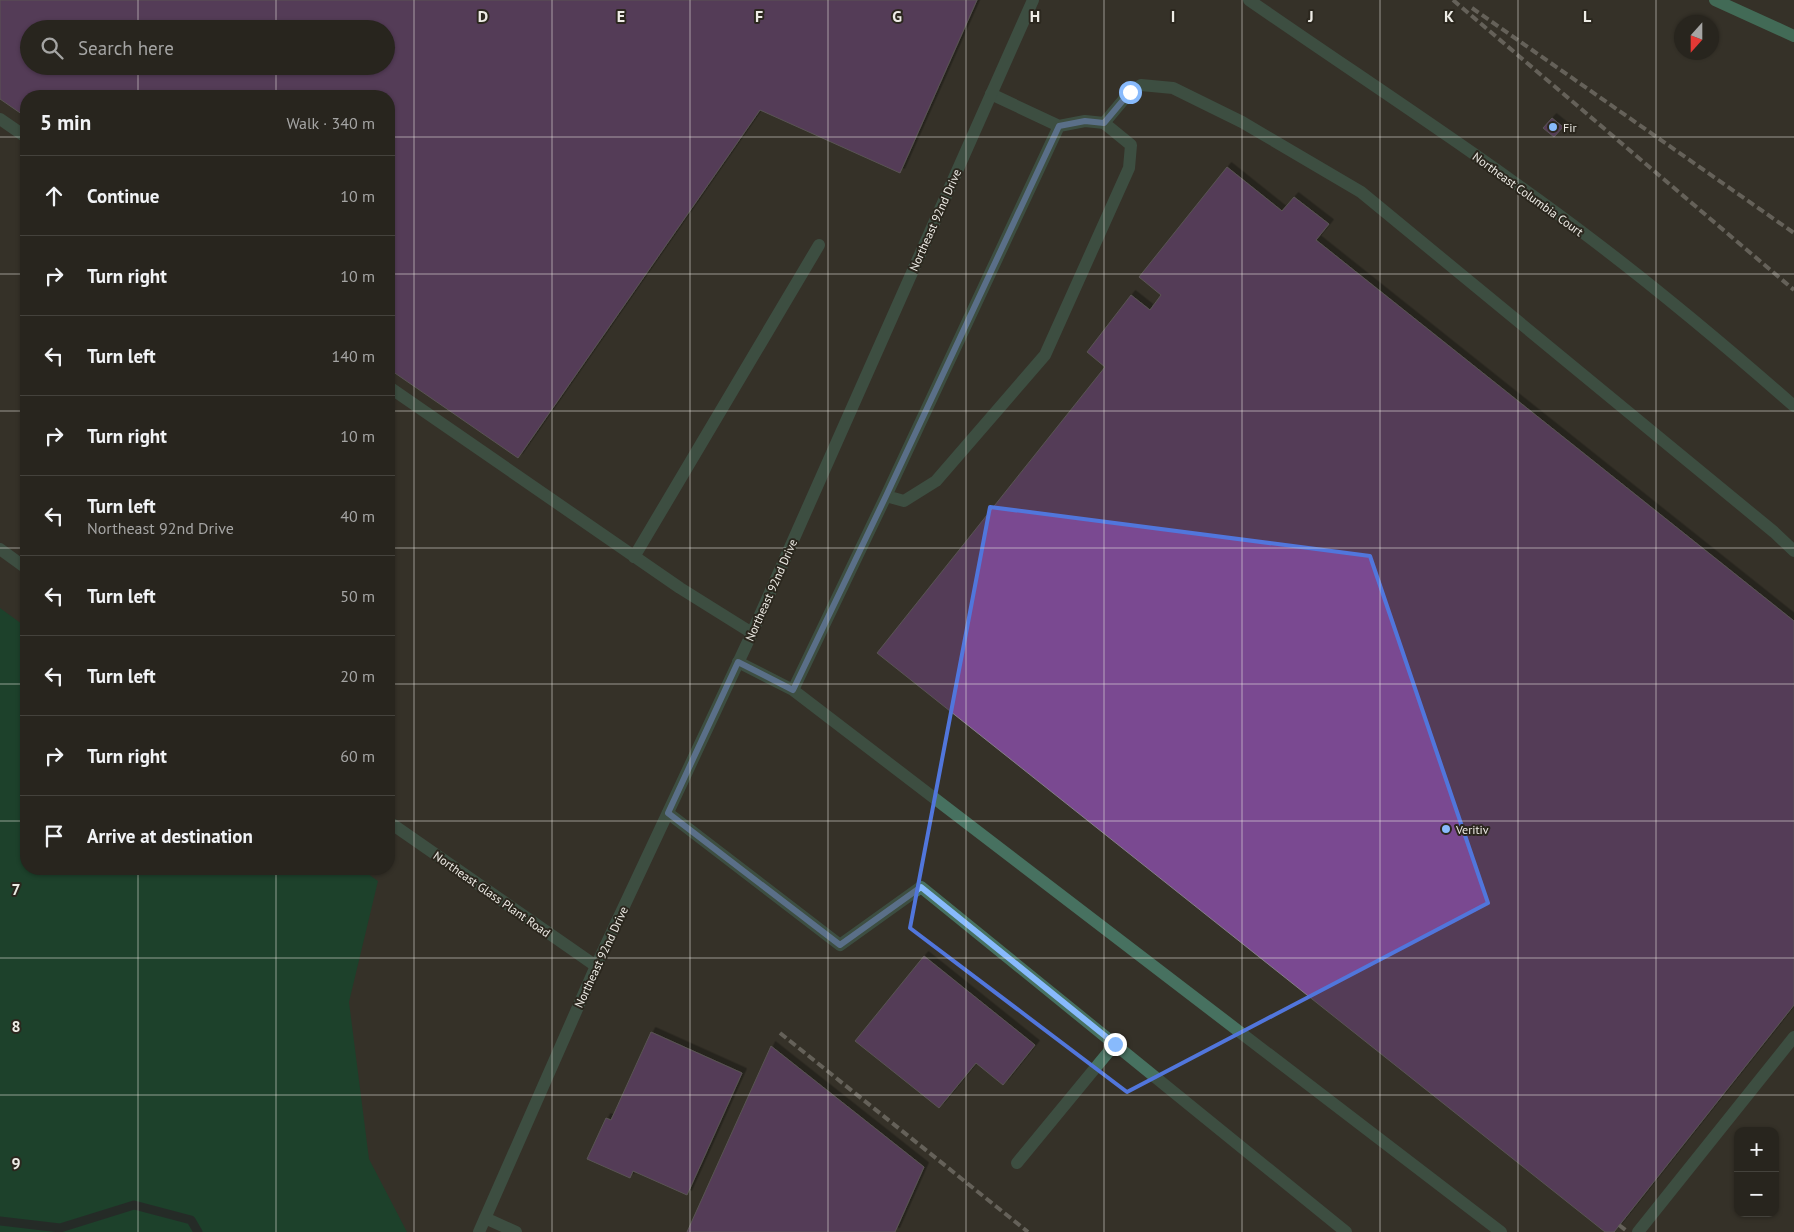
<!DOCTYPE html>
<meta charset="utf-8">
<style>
body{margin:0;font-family:"PT Sans",sans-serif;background:#34312b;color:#f1f3f6}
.controls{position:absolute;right:15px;bottom:15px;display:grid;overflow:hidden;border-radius:10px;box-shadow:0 1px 4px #0004}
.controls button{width:45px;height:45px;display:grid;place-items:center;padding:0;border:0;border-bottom:1px solid #44423c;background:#28251e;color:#f1f3f6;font:25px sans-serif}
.compass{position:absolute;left:1674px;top:15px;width:45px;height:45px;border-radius:50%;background:#28251e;box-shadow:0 1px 4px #0004;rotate:201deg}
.stop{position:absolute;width:15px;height:15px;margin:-11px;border:4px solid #88bafc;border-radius:50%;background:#fff}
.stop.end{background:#88bafc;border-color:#fff;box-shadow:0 1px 5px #0008}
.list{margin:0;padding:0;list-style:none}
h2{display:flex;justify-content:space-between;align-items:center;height:65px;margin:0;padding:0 20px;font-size:21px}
h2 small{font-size:16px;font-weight:400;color:#a5a5a4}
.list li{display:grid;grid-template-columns:32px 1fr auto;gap:15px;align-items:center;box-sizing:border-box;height:80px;padding:0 20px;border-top:1px solid #44423c}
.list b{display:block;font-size:19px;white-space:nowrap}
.list p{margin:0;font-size:16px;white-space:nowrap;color:#a5a5a4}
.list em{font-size:16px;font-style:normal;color:#a5a5a4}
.icon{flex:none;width:28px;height:28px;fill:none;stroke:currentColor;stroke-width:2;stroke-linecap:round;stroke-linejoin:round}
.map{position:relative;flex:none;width:1794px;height:1232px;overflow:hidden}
.search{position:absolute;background:#28251e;box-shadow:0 1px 4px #0004;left:20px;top:20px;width:375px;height:55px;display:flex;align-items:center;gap:12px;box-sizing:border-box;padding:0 18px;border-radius:28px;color:#a5a5a4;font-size:19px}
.panel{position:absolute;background:#28251e;box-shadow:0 1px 4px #0004;left:20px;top:90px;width:375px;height:785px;border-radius:20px}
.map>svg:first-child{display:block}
.green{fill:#00542f}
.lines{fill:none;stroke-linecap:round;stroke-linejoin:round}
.stream{stroke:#122427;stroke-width:9}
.building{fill:#7a4991;stroke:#857e88;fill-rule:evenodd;filter:url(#shadow)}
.service{stroke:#477160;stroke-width:12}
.minor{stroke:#477160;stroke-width:12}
.tertiary{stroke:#477160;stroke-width:12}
.primary{stroke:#52b08e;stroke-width:12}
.rail{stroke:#9f9c95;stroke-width:4;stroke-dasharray:8 4;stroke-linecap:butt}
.route{stroke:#88bafc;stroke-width:6}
.marked{fill:none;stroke:#5176dc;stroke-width:4;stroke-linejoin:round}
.grid{fill:none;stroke:#eeece6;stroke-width:1;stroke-opacity:0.55}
.poi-dot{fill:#88bafc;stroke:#2b271e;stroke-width:2}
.labels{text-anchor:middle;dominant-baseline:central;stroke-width:4;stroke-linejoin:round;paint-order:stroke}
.poi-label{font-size:12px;fill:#eeece6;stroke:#2b271e;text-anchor:start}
.street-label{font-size:12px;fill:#eeece6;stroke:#2b271e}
.grid-label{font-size:16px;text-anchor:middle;font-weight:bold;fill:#eeece6;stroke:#2b271e;stroke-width:4;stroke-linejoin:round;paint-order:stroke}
</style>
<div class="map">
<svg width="1794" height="1232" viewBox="0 0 1794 1232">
<defs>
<filter id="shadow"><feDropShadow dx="4.5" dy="-4.5" stdDeviation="0" flood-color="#0009"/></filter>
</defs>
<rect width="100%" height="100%" fill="#353128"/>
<path class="green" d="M0 608 26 627V869H361L378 881 349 1002 369 1159 407 1232H0Z"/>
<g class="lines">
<path class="stream" d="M0 1221 60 1228 134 1205 191 1220 198 1232"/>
</g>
<path class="building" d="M0 0H977L900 173 760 110 518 458 389 369V96H26V117L0 99ZM29 29H386V66H29Z
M1552 118 1563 127 1554 137 1543 128Z
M1227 167 1282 211 1294 197 1329 224 1316 240 1794 621V1005L1614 1232H1605L877 653 1105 367 1087 352 1131 295 1150 310 1161 295 1139 277Z
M924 956 1035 1045 1003 1085 976 1063 939 1108 855 1041Z
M651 1032 742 1073 687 1195 633 1171 630 1178 587 1159 606 1118 611 1120Z
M771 1046 924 1167 895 1232H687Z"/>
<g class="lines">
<path class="service" d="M991 94 1059 126 1085 121 1104 123 1131 145 1129 168 1045 355 936 481 904 501 886 496 1059 126
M0 119 26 137
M1104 123 1130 92 1141 85 1173 88 1242 122 1361 192 1774 532 1794 551
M389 387 680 588 752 633
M634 557 819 245
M738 662 793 690 886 496
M793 690 1501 1232
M668 813 840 945 921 887 1346 1232
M1017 1163 1115 1044
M1638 1232 1794 1037"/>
<path class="minor" d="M0 549 26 568
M389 822 596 966
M485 1218 516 1232
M479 1232 596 966 752 633 1033 0"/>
<path class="tertiary" d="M1249 0C1363 79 1479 154 1590 238 1660 291 1728 348 1794 406"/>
<path class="primary" d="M1715 0 1794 36"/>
<path class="rail" d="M1453 0 1794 290
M1472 8 1794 233
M780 1033 1028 1232
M1619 1225 1628 1232"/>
</g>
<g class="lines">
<path class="route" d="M1115 1044 921 887 840 945 668 813 738 662 793 690 886 496 1059 126 1085 121 1104 123 1130 92"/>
</g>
<path d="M0 0H1794V1232H0ZM990 507 1370 556 1488 903 1127 1092 910 928Z" fill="#353128" fill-opacity=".55" fill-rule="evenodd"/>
<path class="marked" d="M990 507 1370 556 1488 903 1127 1092 910 928Z"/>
<path class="grid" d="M138 0V29M276 0V29M414 0V1232M552 0V1232M690 0V1232M828 0V1232M966 0V1232M1104 0V1232M1242 0V1232M1380 0V1232M1518 0V1232M1656 0V1232M138 66V96M276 66V96M0 137H26M389 137H1794M0 274H26M389 274H1794M0 411H26M389 411H1794M0 548H26M389 548H1794M0 684H26M389 684H1794M0 821H26M389 821H1794M138 869V1232M276 869V1232M0 958H1794M0 1095H1794"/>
<g class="poi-dot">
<circle cx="1553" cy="127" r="5"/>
<circle cx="1446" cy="829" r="5"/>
</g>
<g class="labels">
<g class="poi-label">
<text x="1563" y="127">Fir</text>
<text x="1456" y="829">Veritiv</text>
</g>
<g class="street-label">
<text transform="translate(1528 194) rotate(36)">Northeast Columbia Court</text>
<text transform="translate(935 220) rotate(-66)">Northeast 92nd Drive</text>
<text transform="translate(771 590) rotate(-66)">Northeast 92nd Drive</text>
<text transform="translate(492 894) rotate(35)">Northeast Glass Plant Road</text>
<text transform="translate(601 957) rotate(-65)">Northeast 92nd Drive</text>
</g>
</g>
<g class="grid-label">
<text x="483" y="22">D</text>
<text x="621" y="22">E</text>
<text x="759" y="22">F</text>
<text x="897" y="22">G</text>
<text x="1035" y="22">H</text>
<text x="1173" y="22">I</text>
<text x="1311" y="22">J</text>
<text x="1449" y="22">K</text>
<text x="1587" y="22">L</text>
<text x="16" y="895">7</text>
<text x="16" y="1032">8</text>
<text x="16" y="1169">9</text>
</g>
</svg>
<div class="controls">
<button>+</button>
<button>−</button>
</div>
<svg class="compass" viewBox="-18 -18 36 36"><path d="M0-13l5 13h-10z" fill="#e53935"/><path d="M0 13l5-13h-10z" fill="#a5a5a4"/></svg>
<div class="stop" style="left:1130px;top:92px"></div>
<div class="stop end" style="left:1115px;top:1044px"></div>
<div class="search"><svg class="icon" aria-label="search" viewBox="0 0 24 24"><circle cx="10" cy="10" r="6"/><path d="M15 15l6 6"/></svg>Search here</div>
<section class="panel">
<h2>5 min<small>Walk · 340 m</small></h2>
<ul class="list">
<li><svg class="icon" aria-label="ahead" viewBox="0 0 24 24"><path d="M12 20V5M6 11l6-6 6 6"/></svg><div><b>Continue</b></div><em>10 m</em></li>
<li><svg class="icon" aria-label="right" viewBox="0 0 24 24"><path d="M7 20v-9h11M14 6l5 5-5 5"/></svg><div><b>Turn right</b></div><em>10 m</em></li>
<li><svg class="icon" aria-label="left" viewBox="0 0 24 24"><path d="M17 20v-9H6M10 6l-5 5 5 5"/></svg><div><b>Turn left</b></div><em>140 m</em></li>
<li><svg class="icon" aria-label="right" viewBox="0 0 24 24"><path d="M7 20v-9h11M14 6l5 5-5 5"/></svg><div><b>Turn right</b></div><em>10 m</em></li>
<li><svg class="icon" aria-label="left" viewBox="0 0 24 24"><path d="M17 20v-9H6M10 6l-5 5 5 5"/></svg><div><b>Turn left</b><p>Northeast 92nd Drive</p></div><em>40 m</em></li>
<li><svg class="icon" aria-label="left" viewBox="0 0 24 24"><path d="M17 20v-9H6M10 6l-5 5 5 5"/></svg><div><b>Turn left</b></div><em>50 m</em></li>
<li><svg class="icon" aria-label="left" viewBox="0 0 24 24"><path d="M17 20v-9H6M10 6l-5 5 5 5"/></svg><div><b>Turn left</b></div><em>20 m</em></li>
<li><svg class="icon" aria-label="right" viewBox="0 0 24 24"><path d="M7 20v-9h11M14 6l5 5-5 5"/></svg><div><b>Turn right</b></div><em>60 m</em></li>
<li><svg class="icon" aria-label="arrive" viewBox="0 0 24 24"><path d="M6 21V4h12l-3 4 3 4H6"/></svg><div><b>Arrive at destination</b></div></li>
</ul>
</section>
</div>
